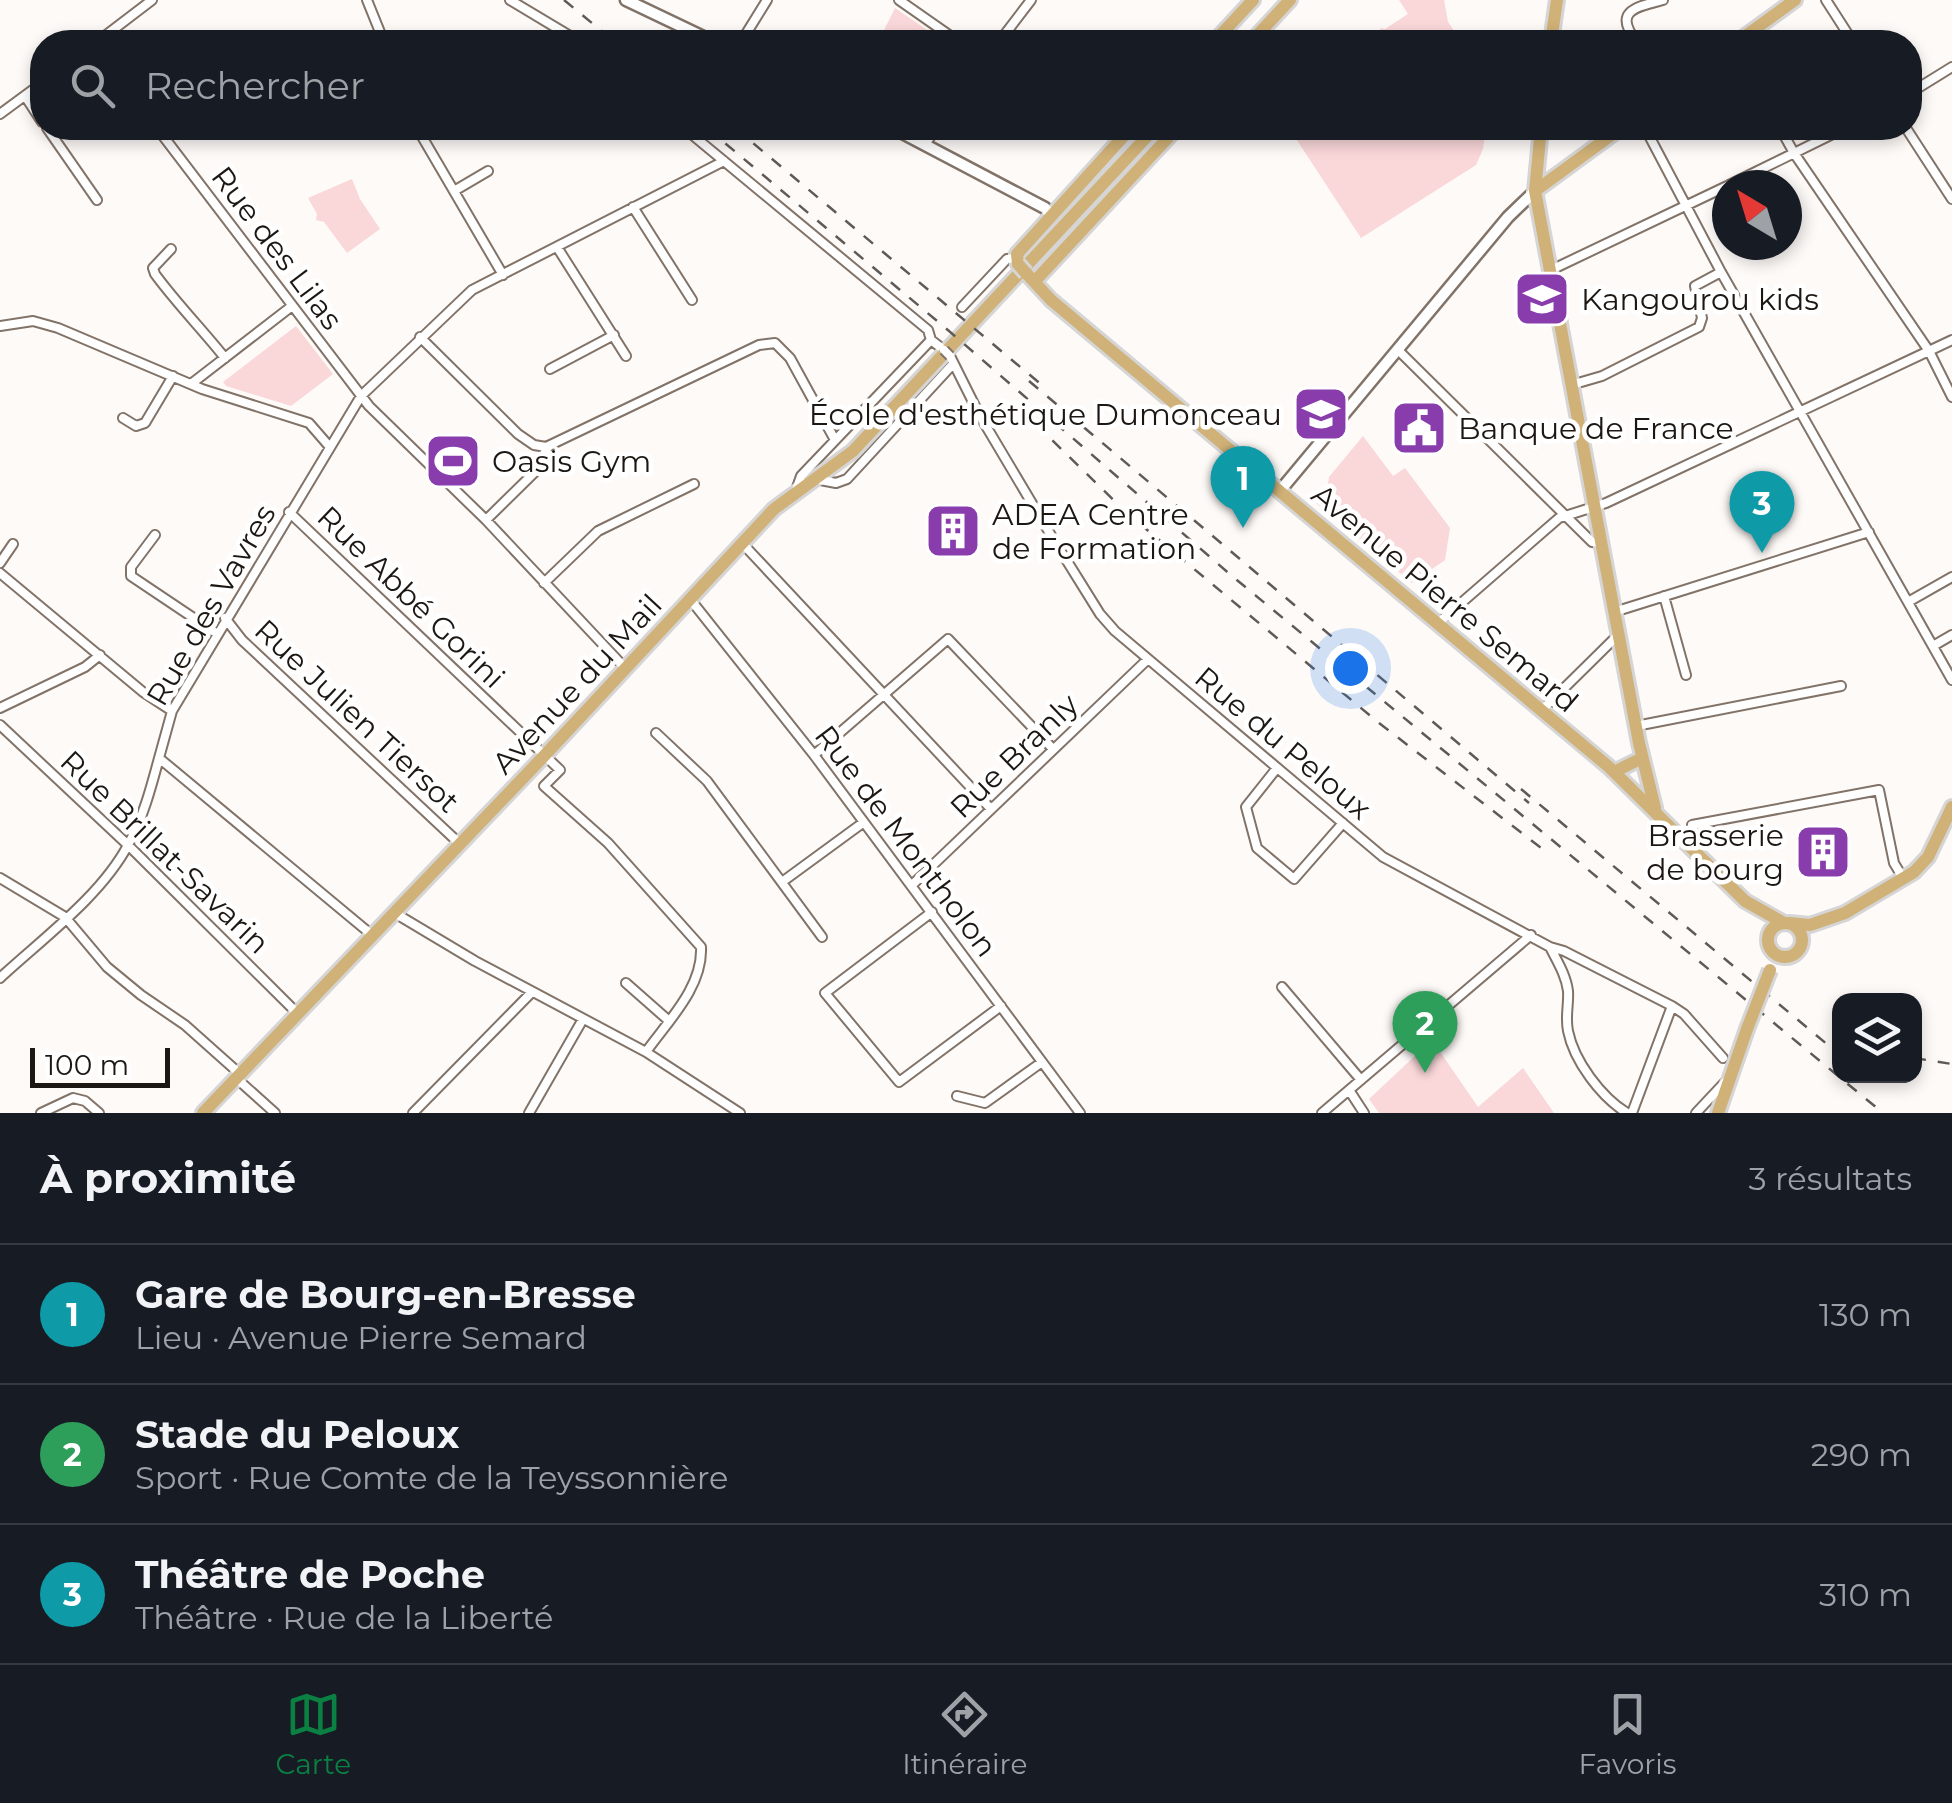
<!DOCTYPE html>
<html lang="fr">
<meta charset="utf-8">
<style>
body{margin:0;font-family:Montserrat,sans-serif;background:#242831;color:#f1f3f6}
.controls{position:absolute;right:30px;bottom:30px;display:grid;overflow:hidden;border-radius:20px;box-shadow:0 5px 15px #0003}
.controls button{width:90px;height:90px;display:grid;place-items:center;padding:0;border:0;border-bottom:2px solid #363941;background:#171b24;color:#f1f3f6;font:50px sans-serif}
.compass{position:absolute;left:1712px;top:170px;width:90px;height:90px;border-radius:50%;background:#171b24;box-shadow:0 5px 15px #0003;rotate:322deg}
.scale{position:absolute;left:30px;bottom:25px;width:140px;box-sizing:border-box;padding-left:10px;border:5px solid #1d1713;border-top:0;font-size:28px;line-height:35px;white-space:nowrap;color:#1d1713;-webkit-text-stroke:8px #fff;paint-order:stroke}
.you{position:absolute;left:1350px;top:668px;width:35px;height:35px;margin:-25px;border:8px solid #fff;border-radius:50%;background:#1a73e8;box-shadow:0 0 0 15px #1a73e833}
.badge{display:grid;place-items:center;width:65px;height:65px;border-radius:50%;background:#0b8043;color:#fff;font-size:32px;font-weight:700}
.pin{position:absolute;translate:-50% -82px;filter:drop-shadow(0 2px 5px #0008)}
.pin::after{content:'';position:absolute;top:52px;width:35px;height:30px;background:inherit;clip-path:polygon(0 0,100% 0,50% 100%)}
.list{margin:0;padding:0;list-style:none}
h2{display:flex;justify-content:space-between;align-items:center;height:130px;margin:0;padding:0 40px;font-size:42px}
h2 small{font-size:32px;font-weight:400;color:#9ea1a6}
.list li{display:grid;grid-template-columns:65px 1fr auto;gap:30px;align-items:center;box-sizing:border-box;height:140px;padding:0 40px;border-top:2px solid #363941}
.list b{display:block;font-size:38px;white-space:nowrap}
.list p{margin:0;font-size:32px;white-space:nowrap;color:#9ea1a6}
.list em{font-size:32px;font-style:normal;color:#9ea1a6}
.icon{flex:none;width:55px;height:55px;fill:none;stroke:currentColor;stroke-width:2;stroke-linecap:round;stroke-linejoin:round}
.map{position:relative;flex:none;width:1952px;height:1113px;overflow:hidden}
.search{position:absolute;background:#171b24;box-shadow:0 5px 15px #0003;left:30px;right:30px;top:30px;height:110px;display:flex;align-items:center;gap:25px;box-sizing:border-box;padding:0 35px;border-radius:40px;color:#9ea1a6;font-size:38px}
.sheet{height:550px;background:#171b24}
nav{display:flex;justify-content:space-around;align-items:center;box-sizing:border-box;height:140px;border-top:2px solid #363941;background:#171b24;font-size:28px;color:#9ea1a6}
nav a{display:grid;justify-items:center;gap:5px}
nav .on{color:#0b8043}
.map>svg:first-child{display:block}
.green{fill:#fad7d9}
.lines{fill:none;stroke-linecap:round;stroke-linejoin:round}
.minor-casing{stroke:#827368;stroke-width:12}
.tertiary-casing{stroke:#827368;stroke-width:15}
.primary-casing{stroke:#d6d5d5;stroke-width:18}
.minor{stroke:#fff;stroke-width:8}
.tertiary{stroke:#fff;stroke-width:10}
.primary{stroke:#d0b177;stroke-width:12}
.rail{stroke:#5f5a56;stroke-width:2.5;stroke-dasharray:12 12;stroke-linecap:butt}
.minor-bridge-casing{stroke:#827368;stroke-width:12;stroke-linecap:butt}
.primary-bridge-casing{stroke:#d6d5d5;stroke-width:18;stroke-linecap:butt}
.minor-bridge{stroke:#fff;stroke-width:8}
.primary-bridge{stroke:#d0b177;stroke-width:12}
.labels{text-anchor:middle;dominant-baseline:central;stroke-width:9;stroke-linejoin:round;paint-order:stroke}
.street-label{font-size:30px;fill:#1d1713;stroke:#fff}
.poi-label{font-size:30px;fill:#1d1713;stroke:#fff;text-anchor:start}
</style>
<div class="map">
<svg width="1952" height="1113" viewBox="0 0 1952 1113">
<rect width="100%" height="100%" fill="#fefaf8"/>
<path class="green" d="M1399 0H1444L1448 22 1462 42H1374L1383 37 1380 28 1385 29 1408 14Z
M895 8 945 42H878Z
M1289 128H1486L1483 149 1476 165 1361 238Z
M352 179 360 199 380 229 347 253 324 222 316 220 317 214 308 198Z
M296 326 333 374 291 406 226 386 223 382Z
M1363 436 1393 476 1405 468 1450 528 1445 560 1412 583 1316 503 1331 486 1328 483 1329 477Z
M1432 1040 1478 1107 1523 1068 1554 1113H1379L1369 1099Z"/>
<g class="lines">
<g class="minor-casing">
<path id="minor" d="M367 0 384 42
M510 0 580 42
M899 0 959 42
M1826 0 1853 42
M97 42 152 0
M741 42 767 0
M999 42 1031 0
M1637 42C1612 11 1636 7 1663 0
M1910 93 1952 67
M25 96 42 122
M0 114 42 83
M47 128 97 200
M157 128 369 406 486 520 625 668
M417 128 503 275
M684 128 928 330 931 340 944 350
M1645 128 1721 272 1952 680
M1780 128 1794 153 1929 351 1952 397
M1906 128 1952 199
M925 144 937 128
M1729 185 1845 128
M454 191 488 171
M633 207 692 300
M557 247 626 356
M171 249 153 268 155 274C177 304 202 329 225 358
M1551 270 1727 186
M962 307 1007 259 1015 258
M0 326 33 321 58 328 202 389 309 423 329 446
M420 337 518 434 534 445 546 447 759 345 775 343 790 358 835 440
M1398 350 1592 542 1602 543
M950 356 980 416 1052 537 1100 614 1115 631 1383 857 1550 947C1557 961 1566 975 1568 991 1569 1004 1565 1017 1568 1031 1574 1061 1601 1097 1627 1113
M550 369 614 335
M191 384 292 306
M1571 385 1602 376 1699 327 1702 318 1695 286 1721 272
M123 418 136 426 145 423 173 376
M815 479 836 483 847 479 953 364
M796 490 801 476 931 340
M289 512 560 770 544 786 608 843 701 947C703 987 668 1021 646 1052
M486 520 542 465 546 447
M155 535 131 567V576L216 633
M742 543 991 809
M0 563 13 544
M0 573 143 692 172 711
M544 583 598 531 694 484
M1664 596 1686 675
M690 599 814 755 1080 1113
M1908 602 1952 577
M1614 612 1869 532
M225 618 242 640 460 844
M1437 624 1559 518 1606 503 1952 340
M1933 646 1952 635
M0 708 85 667 100 655
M1541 711 1618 635
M0 725 128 845 297 1013
M1636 726 1841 686
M656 733 707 781 822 937
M814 755 948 639 1053 749
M1277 768 1246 807 1257 848 1294 879 1343 823
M1698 853 1692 825 1879 790 1894 863 1903 878
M0 878 65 917 107 967 141 995 185 1025 240 1074
M782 882 864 822
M912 885 1148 659
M393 912 475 961 646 1052 740 1113
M932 912 825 993 899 1082 1001 1006
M372 935 159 758 172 711 361 396 472 290 724 161
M1550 947 1564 951 1672 1006 1684 1014 1723 1058
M0 978C42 939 101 896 128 845 143 818 151 788 159 758
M626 983 668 1020
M1282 987 1361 1080
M236 1078 275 1113
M1349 1090 1364 1113
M957 1096 985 1103 1042 1062
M41 1113 73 1098 85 1101 99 1113
M413 1113 532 992
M529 1113 583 1019
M1322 1113 1531 935
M1632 1113 1672 1006
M1696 1113 1727 1080"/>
</g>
<g class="tertiary-casing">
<path id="tertiary" d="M626 0 714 42
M893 128 1045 208 1052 216
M1279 492 1508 217 1535 191"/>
</g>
<g class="primary-casing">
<path id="primary" d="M1214 42 1253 0
M1251 42 1290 0
M1551 42 1557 0
M1737 42 1795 0
M1541 128 1535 191 1639 743 1655 808
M1535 191 1621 128
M1018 264 1017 254 1131 128
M1026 273 1051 300 1609 767 1745 901 1784 923
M1035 281 1177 128
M1614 772 1638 760
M1768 940a17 17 0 1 1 34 0a17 17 0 1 1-34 0Z
M1789 923 1810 925 1845 913 1914 872 1928 857 1952 807
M203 1113 544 756 774 509 853 451 1155 128
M1718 1113 1747 1029"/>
</g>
<use href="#minor" class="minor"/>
<use href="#tertiary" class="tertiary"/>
<use href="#primary" class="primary"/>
<path class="rail" d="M564 0 615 42
M707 128 949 331 1232 576 1883 1113
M735 128 1043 386
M1029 381 1529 803
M1018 407 1128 514 1379 723 1549 854
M1521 789 1840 1055
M1914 1058 1952 1064"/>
<g class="minor-bridge-casing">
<path id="minor-bridge" d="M944 350 950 356"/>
</g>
<g class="primary-bridge-casing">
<path id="primary-bridge" d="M1018 264 1026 273
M1747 1029 1770 970"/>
</g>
<use href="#minor-bridge" class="minor-bridge"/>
<use href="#primary-bridge" class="primary-bridge"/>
</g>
<defs>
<g id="school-square" transform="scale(2.875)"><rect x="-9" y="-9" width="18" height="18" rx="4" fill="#893cac" stroke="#fff"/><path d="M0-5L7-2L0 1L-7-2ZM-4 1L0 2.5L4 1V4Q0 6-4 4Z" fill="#fff"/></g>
<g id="civic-square" transform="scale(2.875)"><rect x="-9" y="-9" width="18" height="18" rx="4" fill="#893cac" stroke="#fff"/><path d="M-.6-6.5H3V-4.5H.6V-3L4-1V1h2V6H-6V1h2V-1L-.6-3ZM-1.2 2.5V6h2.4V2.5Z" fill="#fff"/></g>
<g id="stadium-square" transform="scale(2.875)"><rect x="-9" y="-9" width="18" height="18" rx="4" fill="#893cac" stroke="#fff"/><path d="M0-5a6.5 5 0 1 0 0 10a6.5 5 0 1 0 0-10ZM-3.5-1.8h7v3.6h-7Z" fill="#fff"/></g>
<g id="building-square" transform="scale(2.875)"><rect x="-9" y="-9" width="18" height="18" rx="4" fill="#893cac" stroke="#fff"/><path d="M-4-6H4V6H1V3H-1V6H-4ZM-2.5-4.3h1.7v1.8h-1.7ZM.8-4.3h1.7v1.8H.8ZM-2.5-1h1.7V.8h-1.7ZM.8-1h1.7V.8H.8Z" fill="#fff"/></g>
</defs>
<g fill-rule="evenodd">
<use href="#school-square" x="1542" y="299"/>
<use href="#school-square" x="1321" y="414"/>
<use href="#civic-square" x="1419" y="428"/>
<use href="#stadium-square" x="453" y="461"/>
<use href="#building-square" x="953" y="531"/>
<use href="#building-square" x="1823" y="852"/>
</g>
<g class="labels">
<g class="street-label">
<text transform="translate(277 248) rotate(53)">Rue des Lilas</text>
<text transform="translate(411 597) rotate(44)">Rue Abbé Gorini</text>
<text transform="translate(1445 598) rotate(40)">Avenue Pierre Semard</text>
<text transform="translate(211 605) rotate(-60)">Rue des Vavres</text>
<text transform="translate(577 684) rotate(-47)">Avenue du Mail</text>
<text transform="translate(357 716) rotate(43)">Rue Julien Tiersot</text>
<text transform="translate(1283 743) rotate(40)">Rue du Peloux</text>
<text transform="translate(1014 756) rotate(-44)">Rue Branly</text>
<text transform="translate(906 841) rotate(53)">Rue de Montholon</text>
<text transform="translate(165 852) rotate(44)">Rue Brillat-Savarin</text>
</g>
<g class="poi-label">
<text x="1581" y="299">Kangourou kids</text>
<text x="1282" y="414" text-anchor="end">École d'esthétique Dumonceau</text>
<text x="1458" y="428">Banque de France</text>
<text x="492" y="461">Oasis Gym</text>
<text x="992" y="514">ADEA Centre<tspan x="992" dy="34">de Formation</tspan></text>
<text x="1784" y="835" text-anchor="end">Brasserie<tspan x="1784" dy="34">de bourg</tspan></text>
</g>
</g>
</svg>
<div class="controls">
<button><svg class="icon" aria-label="layers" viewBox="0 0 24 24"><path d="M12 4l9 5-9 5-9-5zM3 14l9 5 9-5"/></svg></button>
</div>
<svg class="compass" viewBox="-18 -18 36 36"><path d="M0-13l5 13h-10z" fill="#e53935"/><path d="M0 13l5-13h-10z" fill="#9ea1a6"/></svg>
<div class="scale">100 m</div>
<div class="you"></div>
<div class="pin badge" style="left:1243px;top:528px;background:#0f9aa8">1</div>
<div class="pin badge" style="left:1425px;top:1073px;background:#2e9e5b">2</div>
<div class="pin badge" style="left:1762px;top:553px;background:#0f9aa8">3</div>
<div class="search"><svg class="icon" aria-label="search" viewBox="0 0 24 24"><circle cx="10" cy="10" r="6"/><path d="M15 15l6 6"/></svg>Rechercher</div>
</div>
<section class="sheet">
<h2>À proximité<small>3 résultats</small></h2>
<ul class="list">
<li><span class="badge" style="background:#0f9aa8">1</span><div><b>Gare de Bourg-en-Bresse</b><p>Lieu · Avenue Pierre Semard</p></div><em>130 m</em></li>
<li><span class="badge" style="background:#2e9e5b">2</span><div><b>Stade du Peloux</b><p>Sport · Rue Comte de la Teyssonnière</p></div><em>290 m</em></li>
<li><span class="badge" style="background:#0f9aa8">3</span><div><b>Théâtre de Poche</b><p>Théâtre · Rue de la Liberté</p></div><em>310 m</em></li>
</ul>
</section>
<nav>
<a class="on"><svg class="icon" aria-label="map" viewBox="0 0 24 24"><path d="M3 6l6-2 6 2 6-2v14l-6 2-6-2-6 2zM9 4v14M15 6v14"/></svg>Carte</a>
<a><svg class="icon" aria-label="directions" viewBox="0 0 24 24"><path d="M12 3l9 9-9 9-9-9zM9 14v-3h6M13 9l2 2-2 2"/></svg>Itinéraire</a>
<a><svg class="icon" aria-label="saved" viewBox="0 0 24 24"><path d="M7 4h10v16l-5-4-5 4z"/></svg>Favoris</a>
</nav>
